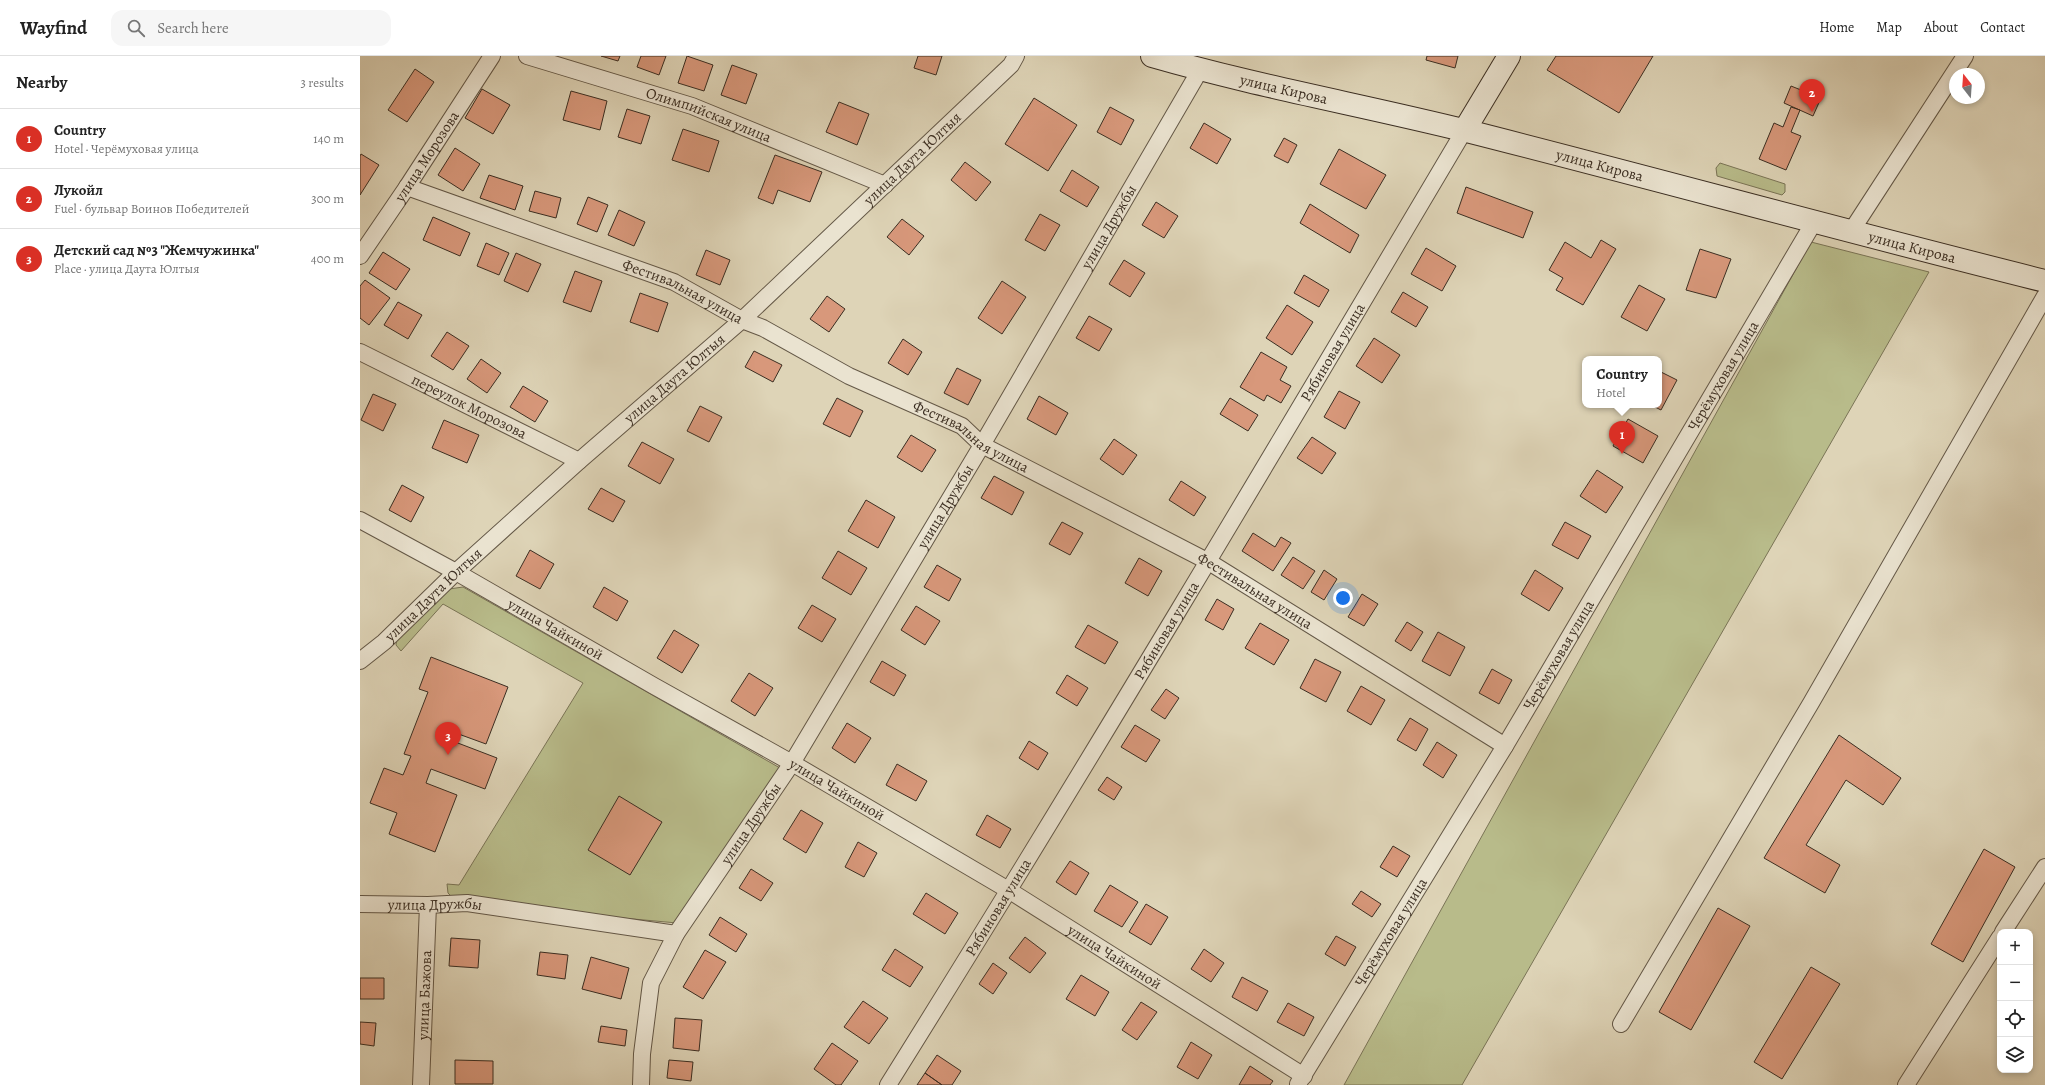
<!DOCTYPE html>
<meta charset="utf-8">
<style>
body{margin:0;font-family:Alegreya,serif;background:#f6f6f6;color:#222}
.controls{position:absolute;right:12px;bottom:12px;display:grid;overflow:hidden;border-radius:8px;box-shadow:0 2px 6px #0003}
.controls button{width:36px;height:36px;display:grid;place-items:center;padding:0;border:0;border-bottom:1px solid #e0e0e0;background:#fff;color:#222;font:20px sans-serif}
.compass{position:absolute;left:1589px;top:12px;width:36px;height:36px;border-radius:50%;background:#fff;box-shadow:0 2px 6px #0003;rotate:343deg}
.you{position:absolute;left:983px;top:542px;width:14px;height:14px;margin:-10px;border:3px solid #fff;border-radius:50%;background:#1a73e8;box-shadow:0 0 0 6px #1a73e833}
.badge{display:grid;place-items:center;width:26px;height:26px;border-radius:50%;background:#d93025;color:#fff;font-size:13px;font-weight:700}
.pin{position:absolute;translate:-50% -33px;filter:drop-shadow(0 1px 2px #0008)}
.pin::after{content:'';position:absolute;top:21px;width:14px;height:12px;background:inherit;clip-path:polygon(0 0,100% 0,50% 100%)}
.popup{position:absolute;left:1222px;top:300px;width:80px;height:52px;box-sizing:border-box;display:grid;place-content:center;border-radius:8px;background:#fff;filter:drop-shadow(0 1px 3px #0005);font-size:13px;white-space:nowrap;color:#767676}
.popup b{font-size:15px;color:#222}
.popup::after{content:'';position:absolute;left:50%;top:100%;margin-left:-8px;border:8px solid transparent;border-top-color:#fff}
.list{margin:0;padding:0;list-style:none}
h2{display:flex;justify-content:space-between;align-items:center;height:52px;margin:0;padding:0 16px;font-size:17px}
h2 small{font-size:13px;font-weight:400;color:#767676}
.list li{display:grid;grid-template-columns:26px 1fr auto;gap:12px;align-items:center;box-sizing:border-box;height:60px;padding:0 16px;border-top:1px solid #e0e0e0}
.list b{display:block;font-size:15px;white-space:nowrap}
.list p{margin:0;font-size:13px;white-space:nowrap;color:#767676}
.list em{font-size:13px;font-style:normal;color:#767676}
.icon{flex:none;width:22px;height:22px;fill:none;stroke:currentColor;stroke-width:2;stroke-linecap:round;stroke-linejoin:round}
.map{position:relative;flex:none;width:1685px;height:1029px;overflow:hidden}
header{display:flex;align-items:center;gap:24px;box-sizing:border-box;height:56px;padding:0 20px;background:#fff;border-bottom:1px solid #e0e0e0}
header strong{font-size:19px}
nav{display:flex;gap:22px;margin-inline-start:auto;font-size:14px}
.search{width:280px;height:36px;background:#f6f6f6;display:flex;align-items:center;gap:10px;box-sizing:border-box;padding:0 14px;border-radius:12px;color:#767676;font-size:15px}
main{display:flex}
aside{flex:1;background:#fff}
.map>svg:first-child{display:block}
.green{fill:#b8bb8a;stroke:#7a7456}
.building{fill:#d8987b;stroke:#3b2e22}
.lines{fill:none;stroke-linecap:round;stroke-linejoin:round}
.street-casing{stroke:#645847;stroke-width:18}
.secondary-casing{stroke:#3b2e22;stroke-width:24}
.street{stroke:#eae3d0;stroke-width:16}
.secondary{stroke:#eae3d0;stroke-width:22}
.labels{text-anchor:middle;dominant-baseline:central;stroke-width:3;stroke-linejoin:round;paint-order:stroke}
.street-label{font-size:15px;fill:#3b2e22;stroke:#eae3d0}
</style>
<header>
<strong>Wayfind</strong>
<div class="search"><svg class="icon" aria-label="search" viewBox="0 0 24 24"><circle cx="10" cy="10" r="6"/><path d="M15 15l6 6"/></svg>Search here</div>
<nav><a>Home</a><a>Map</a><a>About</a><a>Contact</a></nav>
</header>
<main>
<aside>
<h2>Nearby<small>3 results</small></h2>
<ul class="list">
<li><span class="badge">1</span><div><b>Country</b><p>Hotel · Черёмуховая улица</p></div><em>140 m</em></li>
<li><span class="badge">2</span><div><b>Лукойл</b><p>Fuel · бульвар Воинов Победителей</p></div><em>300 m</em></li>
<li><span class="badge">3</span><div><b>Детский сад №3 &quot;Жемчужинка&quot;</b><p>Place · улица Даута Юлтыя</p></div><em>400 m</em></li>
</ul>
</aside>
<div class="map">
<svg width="1685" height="1029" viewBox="0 0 1685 1029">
<rect width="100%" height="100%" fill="#ded4b7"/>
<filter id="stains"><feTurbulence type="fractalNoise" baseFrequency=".005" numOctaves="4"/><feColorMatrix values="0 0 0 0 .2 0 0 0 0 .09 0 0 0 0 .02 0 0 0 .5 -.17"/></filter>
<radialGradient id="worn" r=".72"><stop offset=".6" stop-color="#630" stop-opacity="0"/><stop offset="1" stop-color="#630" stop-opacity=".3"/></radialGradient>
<path class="green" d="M1360 107 1425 128V136L1422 139 1357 120 1356 112Z
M1451 186 1569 216 1102 1029H984Z
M103 531 420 712 317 867 98 847 88 837 87 828 99 829 223 627 83 548 41 595 36 589 37 582 89 533Z"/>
<path class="building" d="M241 0H260L258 5Z
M281 0H306L299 19 277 11Z
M327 0 353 9 344 35 318 27Z
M558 0H582L576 19 554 12Z
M1067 0H1098L1095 12 1066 4Z
M1196 0H1293L1259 57 1187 14Z
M372 9 397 18 386 48 361 39Z
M55 13 74 26 47 66 28 54Z
M1431 30 1461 42 1453 60 1424 47Z
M122 33 150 49 133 78 105 62Z
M211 35 247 45 240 74 203 64Z
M674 42 717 69 688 115 645 88Z
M479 46 509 58 497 89 466 76Z
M750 51 774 64 761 89 737 76Z
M1431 51 1440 54 1431 76 1441 80 1426 114 1399 103 1414 67 1423 71Z
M267 53 290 60 281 88 258 81Z
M844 67 871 83 857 108 830 92Z
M323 73 359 85 349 116 312 104Z
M924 82 937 89 928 107 914 100Z
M95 92 120 108 103 135 78 119Z
M979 93 1026 119 1006 153 960 128Z
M1 98 19 109 0 139V100Z
M415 99 462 116 450 146 418 134 413 148 398 142Z
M605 106 631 126 616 145 591 124Z
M712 114 739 131 727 151 700 135Z
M129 119 163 130 155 154 120 142Z
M1106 131 1173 156 1163 182 1097 157Z
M175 135 201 142 196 162 169 155Z
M228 141 248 149 237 176 217 168Z
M796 146 818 160 804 182 782 169Z
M950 148 999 179 990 197 940 167Z
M259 154 285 166 274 190 248 179Z
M680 158 700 169 685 195 665 184Z
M73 161 110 177 100 200 63 184Z
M542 163 564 180 549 199 527 181Z
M1241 184 1256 193 1223 249 1196 234 1203 222 1189 214 1205 186 1231 202Z
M126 187 149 197 139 219 117 210Z
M1066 192 1096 210 1082 235 1051 218Z
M1340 193 1371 203 1356 242 1326 234Z
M346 194 370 204 360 229 336 219Z
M23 196 50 213 36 234 9 217Z
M156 197 181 208 168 236 144 225Z
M764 204 785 217 770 241 749 228Z
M215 215 242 225 231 256 203 246Z
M944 219 969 234 959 251 934 237Z
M5 224 30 242 9 269 0 262V230Z
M642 225 666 241 642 278 618 262Z
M1279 229 1305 243 1287 275 1261 261Z
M1043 236 1068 251 1056 271 1031 256Z
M280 237 308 247 298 276 270 266Z
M467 240 485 253 469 276 450 263Z
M38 246 62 259 48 283 24 269Z
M927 249 953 266 932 299 906 282Z
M729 260 752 273 739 295 716 282Z
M87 276 109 290 93 314 71 300Z
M1014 282 1040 299 1022 327 996 310Z
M543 283 562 296 548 319 528 307Z
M394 295 422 309 413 326 385 311Z
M901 296 927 311 920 324 931 330 921 347 907 339 904 345 880 331Z
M121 303 141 317 127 337 107 323Z
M597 312 621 324 608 349 584 337Z
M1299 315 1317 324 1301 354 1291 349H1299Z
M163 330 188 345 175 366 150 351Z
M979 335 1000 346 985 373 964 361Z
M13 338 36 348 23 375 1 364Z
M679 340 708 357 696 379 667 363Z
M477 342 503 355 490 381 463 368Z
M870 342 898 359 888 375 860 358Z
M340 350 362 361 349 386 327 375Z
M1268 363 1298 380 1283 407 1253 390Z
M84 364 119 379 107 407 72 392Z
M551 379 576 394 562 416 537 401Z
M952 381 976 397 962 418 937 402Z
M754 383 777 399 763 419 740 403Z
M282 386 314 403 300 428 268 410Z
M1237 414 1263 431 1246 457 1220 440Z
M634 420 664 436 652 459 621 442Z
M821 425 846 441 834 460 809 444Z
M42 429 64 441 51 466 29 454Z
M241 432 265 445 253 466 228 453Z
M506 444 535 461 518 492 488 475Z
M702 466 723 477 710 499 689 488Z
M1205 466 1231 480 1218 503 1192 489Z
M893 477 915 491 921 481 931 487 913 515 882 495Z
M170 494 194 508 180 533 156 520Z
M478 495 507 512 491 539 462 522Z
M933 501 955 515 943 533 921 519Z
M779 502 802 515 788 540 765 527Z
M577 509 601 523 589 545 564 531Z
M964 514 977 523 964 544 951 536Z
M1175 514 1203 532 1189 555 1161 538Z
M244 531 268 545 257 565 233 551Z
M1002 538 1018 548 1004 570 988 561Z
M857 543 874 553 863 574 845 564Z
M452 549 476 563 462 586 438 572Z
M556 550 580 565 565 589 541 574Z
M1047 566 1063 576 1051 595 1035 585Z
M900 567 929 584 914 609 885 592Z
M728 569 758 586 745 608 715 591Z
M314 574 339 589 322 617 297 602Z
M1078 576 1105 591 1090 620 1062 605Z
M71 601 148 631 126 688 93 676 90 684 137 702 125 733 71 713 66 727 97 739 75 796 29 778 37 757 10 747 24 712 43 719 51 700 44 698 68 636 59 633Z
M955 603 981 616 966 646 940 632Z
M522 605 546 619 534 640 510 626Z
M1132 613 1152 624 1139 648 1119 637Z
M389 617 413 632 395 660 371 645Z
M707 619 728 632 717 650 696 637Z
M1001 630 1025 644 1011 669 987 655Z
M806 633 819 642 805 663 791 654Z
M1050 662 1068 673 1056 695 1037 684Z
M487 667 511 682 495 707 472 692Z
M775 669 800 684 786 706 761 691Z
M1479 679 1541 722 1523 749 1486 724 1446 789 1480 809 1465 837 1404 802Z
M669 685 688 697 678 714 659 702Z
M1077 686 1097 699 1083 722 1063 709Z
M537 708 567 725 556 745 526 729Z
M747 721 762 731 754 744 738 734Z
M259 740 302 766 270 819 228 794Z
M441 754 463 767 446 797 423 783Z
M627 759 651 773 640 792 616 779Z
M498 786 517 797 504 821 485 811Z
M1033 790 1050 800 1037 821 1020 811Z
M1624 793 1655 811 1603 906 1571 888Z
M710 805 729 817 716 839 696 826Z
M391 813 413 827 401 845 379 832Z
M750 829 778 846 762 871 734 855Z
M1001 835 1021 848 1012 861 992 848Z
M566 837 598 857 585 878 553 858Z
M786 848 808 861 791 889 769 876Z
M1358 852 1390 870 1331 974 1299 956Z
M360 861 387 878 376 896 349 879Z
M976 880 996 891 985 910 965 898Z
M665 881 686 897 670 917 649 902Z
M91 882 120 884 118 912 89 910Z
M535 893 563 911 550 931 522 914Z
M844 893 864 907 851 926 831 913Z
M345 894 366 906 343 943 323 931Z
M180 896 208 899 205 923 177 919Z
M231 901 269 912 261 943 222 933Z
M633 907 647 917 633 938 619 928Z
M1451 911 1480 928 1422 1023 1394 1006Z
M721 919 749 936 735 960 706 943Z
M882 921 908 935 897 955 872 941Z
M0 922H24V943H0Z
M503 945 528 962 509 988 484 971Z
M781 946 797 956 777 984 762 974Z
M928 947 954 961 944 980 917 966Z
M315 962 342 964 339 995 313 992Z
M0 966 16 967 14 990 0 988Z
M241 970 267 974 265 990 238 986Z
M831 986 852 999 838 1023 817 1011Z
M472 987 498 1005 481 1029H476L454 1013Z
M577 999 601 1015 592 1029H582L565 1017Z
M95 1004 133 1005V1028H95Z
M309 1004 333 1006 331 1025 307 1022Z
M890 1010 913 1025 910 1029H879Z
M565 1017 582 1029H557Z"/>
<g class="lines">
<g class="street-casing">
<g id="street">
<path id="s1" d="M167 0 332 50 525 129"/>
<path id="s2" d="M47 131 314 226 382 264 403 272 489 320 602 370 622 389 849 506 1145 690"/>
<path d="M1490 177 1605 0"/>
<path id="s3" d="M0 200 47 131 132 0"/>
<path id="s4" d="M0 296 219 405"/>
<path id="s5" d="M0 464 96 516 294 630 432 707 650 835 944 1020"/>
<path id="s6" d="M0 605 24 586 96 516 219 405 382 264 651 9 656 0"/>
<path id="s7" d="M0 848 68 849 107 847 316 878"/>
<path d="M1643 876 1685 811"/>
<path d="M1261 968 1451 647 1685 240"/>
<path id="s8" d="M938 1028 1145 690 1454 166"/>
<path id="s9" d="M61 1029 68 849"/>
<path id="s10" d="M281 1029 282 998 291 927 316 878 432 707 622 389 840 14"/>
<path id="s11" d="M528 1029C725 714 915 394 1104 75"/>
<path d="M1546 1029 1640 881"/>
</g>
</g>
<g class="secondary-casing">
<g id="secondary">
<path id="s12" d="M792 0C896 30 1002 49 1107 75 1300 124 1492 177 1685 225"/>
<path d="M1104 75 1149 0"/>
</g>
</g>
<use href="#street" class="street"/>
<use href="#secondary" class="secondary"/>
</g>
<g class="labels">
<g class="street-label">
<text stroke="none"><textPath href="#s12" startOffset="136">улица Кирова</textPath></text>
<text stroke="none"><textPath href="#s1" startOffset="191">Олимпийская улица</textPath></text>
<text stroke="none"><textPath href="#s3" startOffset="120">улица Морозова</textPath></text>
<text stroke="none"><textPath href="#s6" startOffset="747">улица Даута Юлтыя</textPath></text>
<text stroke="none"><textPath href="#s12" startOffset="461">улица Кирова</textPath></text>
<text stroke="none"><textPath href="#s10" startOffset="987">улица Дружбы</textPath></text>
<text stroke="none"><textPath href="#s12" startOffset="784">улица Кирова</textPath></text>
<text stroke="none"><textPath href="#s2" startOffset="295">Фестивальная улица</textPath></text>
<text stroke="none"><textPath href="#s11" startOffset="857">Рябиновая улица</textPath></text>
<text stroke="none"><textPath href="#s8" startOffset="826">Черёмуховая улица</textPath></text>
<text stroke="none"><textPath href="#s6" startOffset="423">улица Даута Юлтыя</textPath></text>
<text stroke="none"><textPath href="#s4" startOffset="122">переулок Морозова</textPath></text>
<text stroke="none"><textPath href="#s2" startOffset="619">Фестивальная улица</textPath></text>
<text stroke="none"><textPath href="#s10" startOffset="663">улица Дружбы</textPath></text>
<text stroke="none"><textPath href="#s2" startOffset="943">Фестивальная улица</textPath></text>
<text stroke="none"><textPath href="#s6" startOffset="99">улица Даута Юлтыя</textPath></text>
<text stroke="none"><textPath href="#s5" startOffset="224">улица Чайкиной</textPath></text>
<text stroke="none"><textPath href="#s11" startOffset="533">Рябиновая улица</textPath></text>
<text stroke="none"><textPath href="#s8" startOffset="502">Черёмуховая улица</textPath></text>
<text stroke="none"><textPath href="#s5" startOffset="548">улица Чайкиной</textPath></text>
<text stroke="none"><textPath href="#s10" startOffset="291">улица Дружбы</textPath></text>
<text stroke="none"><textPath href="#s7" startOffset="75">улица Дружбы</textPath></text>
<text stroke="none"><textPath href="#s11" startOffset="209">Рябиновая улица</textPath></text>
<text stroke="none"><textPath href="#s8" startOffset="178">Черёмуховая улица</textPath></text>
<text stroke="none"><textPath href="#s5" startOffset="872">улица Чайкиной</textPath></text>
<text stroke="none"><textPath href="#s9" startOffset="90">улица Бажова</textPath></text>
</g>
</g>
<rect width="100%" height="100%" filter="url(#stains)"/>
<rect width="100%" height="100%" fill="url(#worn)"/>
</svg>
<div class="controls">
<button>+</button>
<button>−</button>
<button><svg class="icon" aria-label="locate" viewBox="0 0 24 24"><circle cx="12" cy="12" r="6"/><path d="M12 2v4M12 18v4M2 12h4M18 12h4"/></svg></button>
<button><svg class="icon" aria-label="layers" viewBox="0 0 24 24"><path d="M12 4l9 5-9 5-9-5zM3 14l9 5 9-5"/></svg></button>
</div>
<svg class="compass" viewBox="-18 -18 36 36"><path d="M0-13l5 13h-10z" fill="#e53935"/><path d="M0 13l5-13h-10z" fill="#767676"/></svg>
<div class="you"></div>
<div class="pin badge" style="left:1262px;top:398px">1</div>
<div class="popup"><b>Country</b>Hotel</div>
<div class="pin badge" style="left:1452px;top:56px">2</div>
<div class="pin badge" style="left:88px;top:699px">3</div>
</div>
</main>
